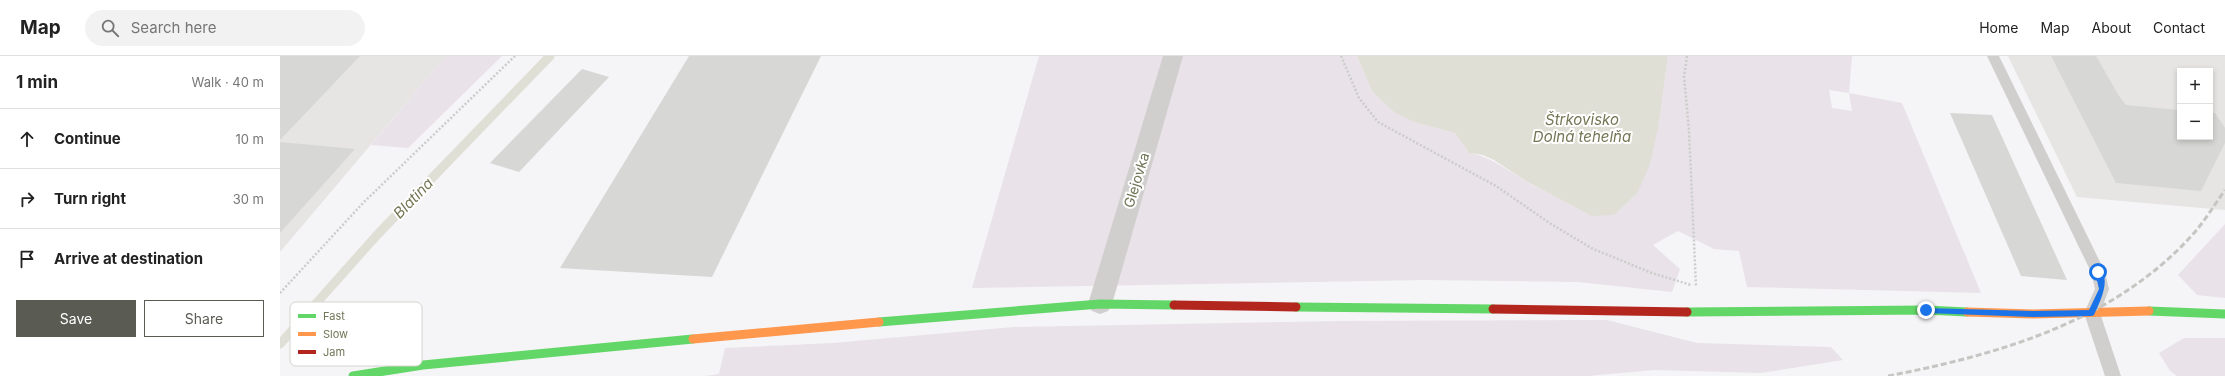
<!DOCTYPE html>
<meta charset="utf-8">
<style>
body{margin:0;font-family:Inter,sans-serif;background:#f2f2f2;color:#222}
.controls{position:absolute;right:12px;top:12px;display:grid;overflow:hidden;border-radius:0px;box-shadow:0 2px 6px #0003}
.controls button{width:36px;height:36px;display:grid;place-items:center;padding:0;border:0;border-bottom:1px solid #e0e0e0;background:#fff;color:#222;font:20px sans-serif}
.stop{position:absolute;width:12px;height:12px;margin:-9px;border:3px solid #1a73e8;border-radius:50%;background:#fff}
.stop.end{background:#1a73e8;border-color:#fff;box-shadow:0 1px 4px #0008}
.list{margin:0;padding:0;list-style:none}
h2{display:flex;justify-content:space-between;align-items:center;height:52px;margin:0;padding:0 16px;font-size:17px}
h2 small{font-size:13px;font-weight:400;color:#767676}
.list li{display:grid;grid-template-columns:26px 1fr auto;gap:12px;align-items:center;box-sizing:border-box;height:60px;padding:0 16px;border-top:1px solid #e0e0e0}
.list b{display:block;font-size:15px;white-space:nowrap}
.list em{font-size:13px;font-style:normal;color:#767676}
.actions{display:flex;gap:8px;padding:12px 16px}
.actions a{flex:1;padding:9px 0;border:1px solid #5a5c53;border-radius:0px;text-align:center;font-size:14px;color:#5a5c53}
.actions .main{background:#5a5c53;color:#fff}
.icon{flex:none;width:22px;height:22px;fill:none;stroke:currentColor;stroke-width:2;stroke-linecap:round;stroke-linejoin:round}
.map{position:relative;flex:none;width:1945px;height:320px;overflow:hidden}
header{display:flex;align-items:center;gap:24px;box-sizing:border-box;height:56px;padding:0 20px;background:#fff;border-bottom:1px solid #e0e0e0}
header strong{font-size:19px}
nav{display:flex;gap:22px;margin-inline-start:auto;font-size:14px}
.search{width:280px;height:36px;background:#f2f2f2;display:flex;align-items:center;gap:10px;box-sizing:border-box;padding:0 14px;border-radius:22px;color:#767676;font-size:15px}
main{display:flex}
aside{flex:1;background:#fff}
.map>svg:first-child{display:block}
.built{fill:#e6e5e4;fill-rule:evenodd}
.green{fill:#e9e2e8;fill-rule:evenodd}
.water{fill:#dfdfd6}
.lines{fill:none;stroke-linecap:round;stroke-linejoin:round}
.stream{stroke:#dfdfd6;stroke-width:9}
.building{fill:#d7d7d6}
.path{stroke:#cccccb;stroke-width:2.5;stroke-dasharray:2 2;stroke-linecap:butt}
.lane{fill:#d0cfce;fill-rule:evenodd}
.street{fill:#d0cfce;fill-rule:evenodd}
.fast{stroke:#63d668;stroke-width:9}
.slow{stroke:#ff974d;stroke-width:9}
.jam{stroke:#b3261e;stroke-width:9}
.rail{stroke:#c5c5c2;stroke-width:3;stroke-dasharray:6 3;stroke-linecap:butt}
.route{fill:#1a73e8}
.labels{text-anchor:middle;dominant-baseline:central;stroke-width:4;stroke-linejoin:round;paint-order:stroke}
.street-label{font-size:14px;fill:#707657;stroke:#fff}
.water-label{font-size:15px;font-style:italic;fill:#757655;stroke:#fff}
.key{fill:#fff;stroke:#d4d6cd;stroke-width:1}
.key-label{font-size:11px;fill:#707657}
</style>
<header>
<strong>Map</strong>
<div class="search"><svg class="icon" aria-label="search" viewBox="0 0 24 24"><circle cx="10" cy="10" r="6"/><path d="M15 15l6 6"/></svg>Search here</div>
<nav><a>Home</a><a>Map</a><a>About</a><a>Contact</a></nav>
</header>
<main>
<aside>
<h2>1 min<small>Walk · 40 m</small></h2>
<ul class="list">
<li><svg class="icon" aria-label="ahead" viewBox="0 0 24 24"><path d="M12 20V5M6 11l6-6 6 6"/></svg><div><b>Continue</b></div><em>10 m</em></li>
<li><svg class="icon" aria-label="right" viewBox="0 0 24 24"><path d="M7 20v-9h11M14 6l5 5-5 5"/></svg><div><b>Turn right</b></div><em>30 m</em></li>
<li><svg class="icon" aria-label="arrive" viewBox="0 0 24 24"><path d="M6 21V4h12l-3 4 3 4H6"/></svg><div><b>Arrive at destination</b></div></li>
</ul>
<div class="actions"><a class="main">Save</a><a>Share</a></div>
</aside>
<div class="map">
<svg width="1945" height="320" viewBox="0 0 1945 320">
<rect width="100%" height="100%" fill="#f5f4f6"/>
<path class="built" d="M0 0H166L0 196Z
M1728 0H1945V154L1797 141ZM1900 15H1930V81H1900Z"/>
<path class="green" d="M166 0H222L128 92 91 89Z
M759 0H1077L1092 35 1134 66 1175 77 1189 97C1211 101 1226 113 1244 124 1261 134 1278 140 1294 151L1358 136C1376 90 1381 48 1388 0H1572L1569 37 1622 47 1701 237 1467 231 1459 195 1434 193 1398 175 1373 189 1400 213 1392 236 1298 226 1144 224 692 232ZM1549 34 1569 37 1572 55 1552 52Z
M1945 168V242L1917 239 1898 219Z
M1327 264 1417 287 1551 291 1563 304 1481 317 1374 314 1308 320H425L439 318 445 292 553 287 734 271 1058 265Z
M1904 282H1945V320H1897L1890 315 1879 297Z"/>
<path class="water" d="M1077 0H1388L1378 72 1370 108 1358 136 1334 159 1312 160 1246 125 1214 104 1203 99 1189 97 1175 77 1134 66 1114 56 1092 35Z"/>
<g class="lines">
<path class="stream" d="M0 288 97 179 270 0"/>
</g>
<path class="building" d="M0 0H80L0 84Z
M409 0H541L432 221 280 212Z
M1771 0H1816L1839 40 1846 49 1900 54V81H1930V57H1935L1945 72V87L1921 135 1836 127Z
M302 13 329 21 239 116 210 107Z
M1670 57 1712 59 1787 224 1741 220Z
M0 86 75 93 0 177Z"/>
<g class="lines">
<path class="path" d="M1061 0 1079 42 1098 66 1216 130 1271 168 1313 193 1372 217 1411 229
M1407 0 1404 21 1409 74 1416 231
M0 237 83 147 235 0"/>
<path class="lane" d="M1707 0H1719L1825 216 1829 233 1820 257 1841 320H1825L1804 257 1815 233 1811 216Z"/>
<path class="street" d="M883 0H903L832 248 828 255 820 258 812 255 808 248Z"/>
<path class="fast" d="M1016 251 1213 253
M1869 255 1945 258
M1407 256 1646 254 1687 256
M599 266 820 248 894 249
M73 320 143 309 413 283"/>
<path class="slow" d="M1687 256 1753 258 1869 255
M413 283 599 266"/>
<path class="jam" d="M894 249 1016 251
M1213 253 1407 256"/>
<path class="rail" d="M1608 320C1721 298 1836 265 1915 176 1926 163 1935 148 1945 134"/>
</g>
<path class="route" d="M1818 213C1833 221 1819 248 1814 259L1812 260 1753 261 1646 257 1642 254 1646 252 1753 255 1809 254 1819 233 1815 216Z"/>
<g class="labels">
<g class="street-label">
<text transform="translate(856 124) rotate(-73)">Glejovka</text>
</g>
<g class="water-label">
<text x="1302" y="63">Štrkovisko<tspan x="1302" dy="17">Dolná tehelňa</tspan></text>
<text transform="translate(133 142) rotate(-46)">Blatina</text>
</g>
</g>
<rect x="10" y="246" width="132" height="64" rx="6" class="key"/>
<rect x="18" y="258" width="18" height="4" fill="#63d668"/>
<rect x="18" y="276" width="18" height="4" fill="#ff974d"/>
<rect x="18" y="294" width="18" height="4" fill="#b3261e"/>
<g class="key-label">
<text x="43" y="264">Fast</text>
<text x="43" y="282">Slow</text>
<text x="43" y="300">Jam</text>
</g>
</svg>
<div class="controls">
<button>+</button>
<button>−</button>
</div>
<div class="stop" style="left:1818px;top:216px"></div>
<div class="stop end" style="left:1646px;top:254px"></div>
</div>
</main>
